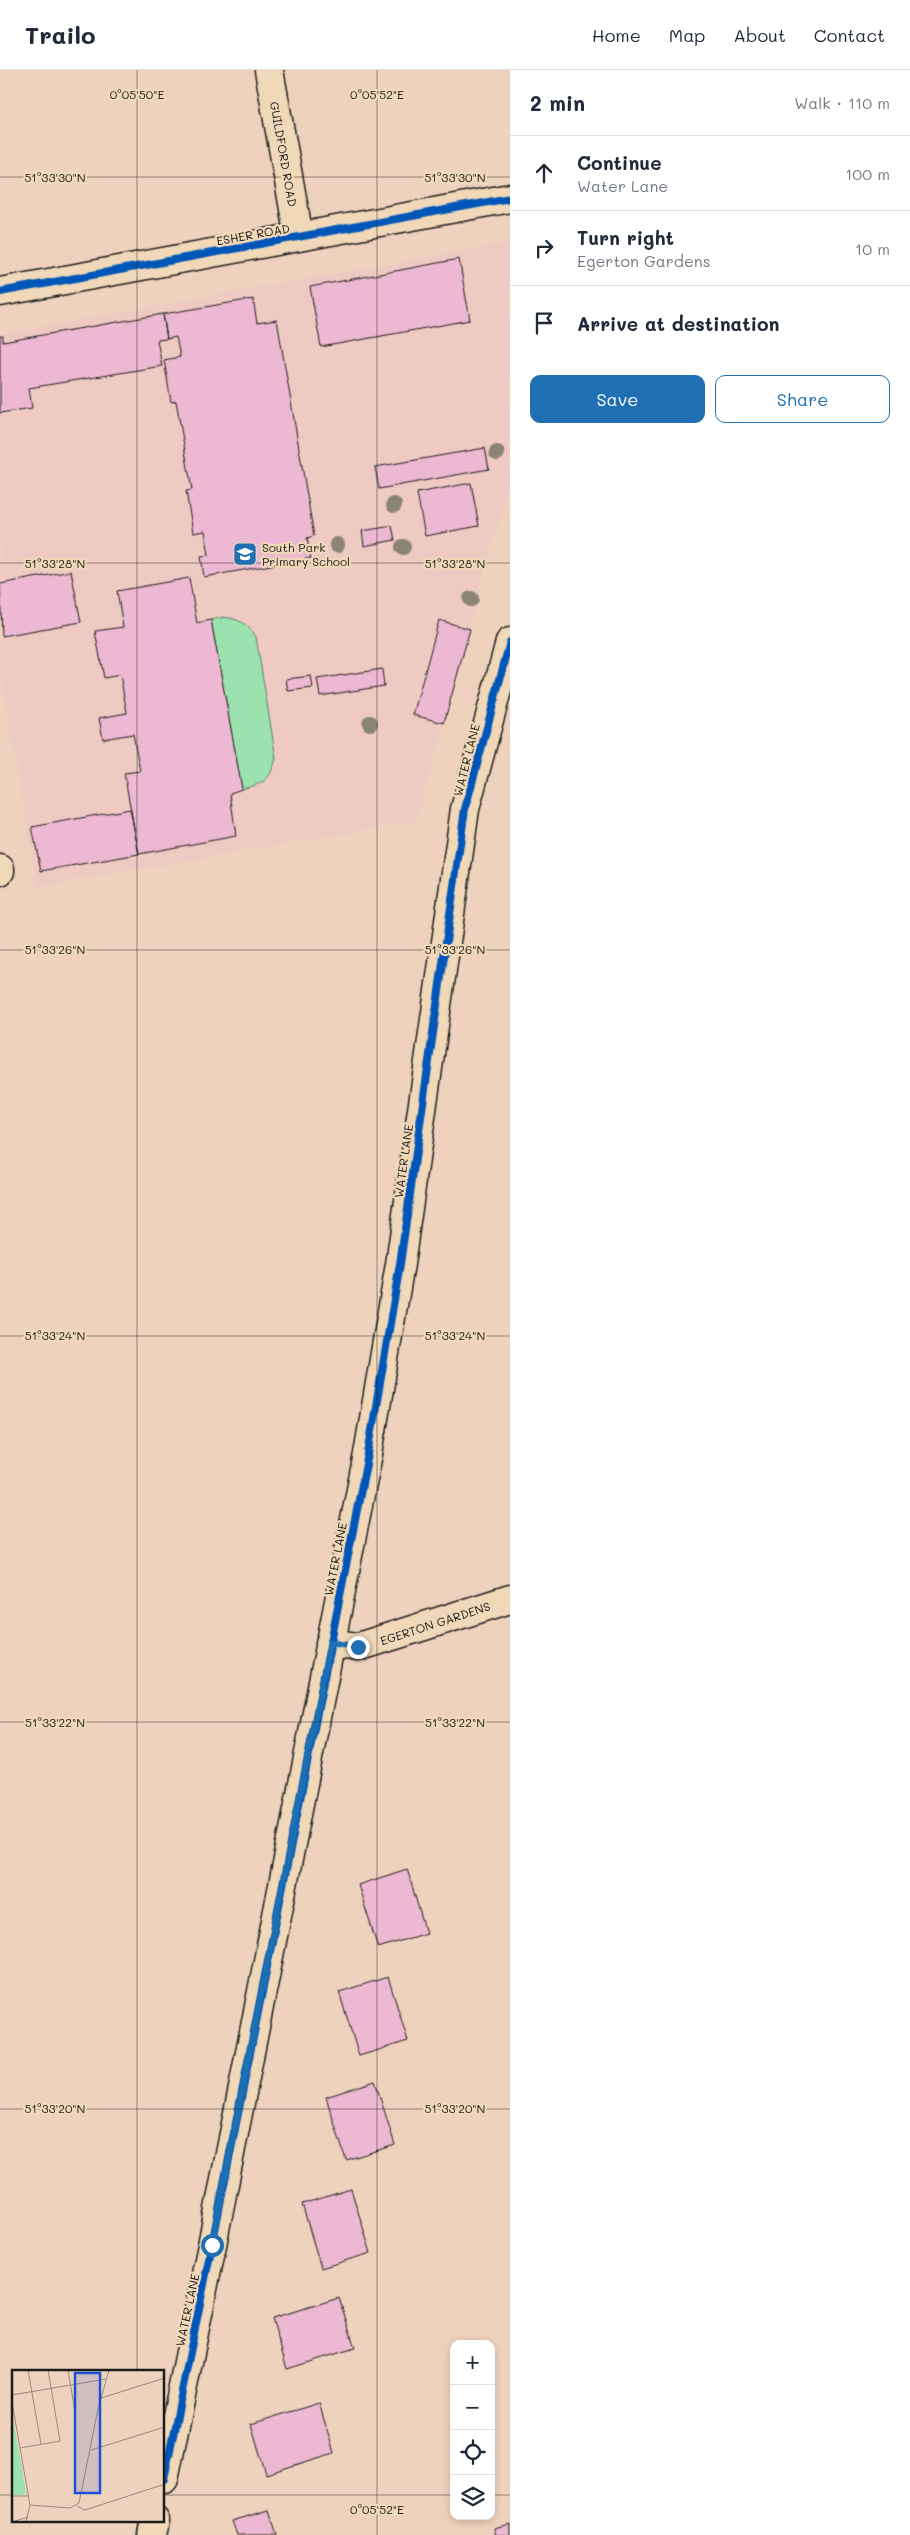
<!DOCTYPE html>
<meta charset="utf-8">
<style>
body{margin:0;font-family:Mali,sans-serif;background:#f6f6f7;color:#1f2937}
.controls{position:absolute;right:15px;bottom:15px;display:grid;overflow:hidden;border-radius:10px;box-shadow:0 2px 8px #0003}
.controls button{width:45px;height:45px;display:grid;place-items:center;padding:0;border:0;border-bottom:1px solid #e0e1e3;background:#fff;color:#1f2937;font:25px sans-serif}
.stop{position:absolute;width:15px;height:15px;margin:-11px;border:4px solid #1f6fb2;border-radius:50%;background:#fff}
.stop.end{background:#1f6fb2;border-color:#fff;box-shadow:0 1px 5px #0008}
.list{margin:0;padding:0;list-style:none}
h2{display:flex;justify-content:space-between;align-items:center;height:65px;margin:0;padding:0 20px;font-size:21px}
h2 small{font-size:16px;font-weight:400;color:#747a83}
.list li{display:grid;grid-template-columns:32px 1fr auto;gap:15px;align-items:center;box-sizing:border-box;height:75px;padding:0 20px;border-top:1px solid #e0e1e3}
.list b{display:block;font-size:19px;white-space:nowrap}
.list p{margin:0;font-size:16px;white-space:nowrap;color:#747a83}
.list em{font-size:16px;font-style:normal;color:#747a83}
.actions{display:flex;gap:10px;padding:15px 20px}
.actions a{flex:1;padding:11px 0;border:1px solid #1f6fb2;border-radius:10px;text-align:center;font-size:18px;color:#1f6fb2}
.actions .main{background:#1f6fb2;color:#fff}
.icon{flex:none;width:28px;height:28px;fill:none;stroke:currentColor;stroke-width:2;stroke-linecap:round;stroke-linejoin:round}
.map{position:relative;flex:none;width:510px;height:2465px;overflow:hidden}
header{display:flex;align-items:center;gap:30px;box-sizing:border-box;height:70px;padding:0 25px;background:#fff;border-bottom:1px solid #e0e1e3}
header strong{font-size:24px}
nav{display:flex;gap:28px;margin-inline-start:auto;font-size:18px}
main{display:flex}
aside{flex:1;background:#fff}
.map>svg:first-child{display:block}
.built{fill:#eecac3}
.green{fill:#9be2af;stroke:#5c7f66}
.building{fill:#edb8d1;stroke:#1c1c1c}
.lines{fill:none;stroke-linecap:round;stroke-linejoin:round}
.minor-casing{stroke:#1c1c1c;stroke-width:31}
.minor{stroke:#f0d8b8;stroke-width:28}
.cycleway-casing{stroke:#f0d8b8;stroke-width:11}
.cycleway{stroke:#0057b8;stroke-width:8}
.tree{fill:#898474}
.route{stroke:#1f6fb2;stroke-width:6}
.ticks{fill:none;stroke:#1c1c1c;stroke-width:1;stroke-opacity:0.45}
.labels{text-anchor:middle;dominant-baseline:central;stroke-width:4.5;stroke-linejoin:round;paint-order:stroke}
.street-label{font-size:12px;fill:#1c1c1c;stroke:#f0d8b8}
.poi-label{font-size:12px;fill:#1c1c1c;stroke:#f0d8b8;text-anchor:start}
.inset-road{fill:none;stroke:#9b897d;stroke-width:1}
.view{fill:#1d4ed8;fill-opacity:0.15;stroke:#1d4ed8;stroke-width:2.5}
.inset-edge{fill:none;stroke:#1c1c1c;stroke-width:2.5}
.ticks-label{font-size:12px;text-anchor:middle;fill:#1c1c1c;stroke:#f0d8b8;stroke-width:4.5;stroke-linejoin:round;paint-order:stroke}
</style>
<header>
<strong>Trailo</strong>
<nav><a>Home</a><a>Map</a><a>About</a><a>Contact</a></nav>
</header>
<main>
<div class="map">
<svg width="510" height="2465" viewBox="0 0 510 2465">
<rect width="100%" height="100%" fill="#efd2bd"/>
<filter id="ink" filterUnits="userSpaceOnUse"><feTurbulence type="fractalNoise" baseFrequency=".02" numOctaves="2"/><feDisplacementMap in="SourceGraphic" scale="10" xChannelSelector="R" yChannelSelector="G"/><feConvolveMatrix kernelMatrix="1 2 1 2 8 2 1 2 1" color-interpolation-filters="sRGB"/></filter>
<g filter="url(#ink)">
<path class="built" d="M510 172V410L469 558 472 559 416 751 37 817 0 599V264Z"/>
<path class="green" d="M224 547C239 549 248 554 256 567L276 688C270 711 264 713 242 719L211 550Z"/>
<path class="building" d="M459 189 470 250 321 277 310 217Z
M253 229 257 253 277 250 314 466 307 468 311 488 204 507 201 486 209 485 205 461 193 463 186 421 192 420 176 331 171 332 164 290 180 287 176 267 167 269 163 244Z
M163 244 167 269 157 270 162 296 29 318 32 338 0 343V266H3V272Z
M485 378 489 399 379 419 375 397Z
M471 413 479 456 425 466 417 423Z
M392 456 395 470 364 476 362 461Z
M71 501 81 552 2 566 0 514Z
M189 508 197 553 211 550 242 719 230 723 236 766 139 784 124 703 140 701 133 664 103 669 99 648 127 643 120 605 104 608 95 561 123 557 117 521Z
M439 550 470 559 444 653 413 645Z
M382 599 384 616 320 626 317 609Z
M311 606 313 618 288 621 286 609Z
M130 739 139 784 41 801 32 757Z
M407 1799 426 1863 378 1878 358 1815Z
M388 1907 408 1971 359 1986 339 1922Z
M375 2011 395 2075 346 2090 326 2027Z
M351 2119 371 2183 321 2198 302 2134Z
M339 2228 355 2278 287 2299 272 2248Z
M319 2333 334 2383 266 2404 251 2354Z
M269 2440 277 2465H237L232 2451Z
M510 2454V2465H496L494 2458Z"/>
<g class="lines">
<g class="minor-casing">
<path id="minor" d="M269 0 299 167
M0 222 510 128
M0 799V801
M330 1573 358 1577 510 1529
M164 2409 212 2175 368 1384 400 1194 465 739 510 572
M152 2465 155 2451"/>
</g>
<use href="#minor" class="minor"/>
<g class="cycleway-casing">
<path id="cycleway" d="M0 222 510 128
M164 2409 212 2175 368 1384 400 1194 465 739 510 572"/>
</g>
<use href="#cycleway" class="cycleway"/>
</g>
<g class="tree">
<circle cx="497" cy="383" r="8"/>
<circle cx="394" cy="435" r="8"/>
<circle cx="337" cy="475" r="8"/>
<circle cx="403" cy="477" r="8"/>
<circle cx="471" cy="529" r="8"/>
<circle cx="370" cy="653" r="8"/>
</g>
</g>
<g class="lines" filter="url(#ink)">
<path class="route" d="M212 2175 330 1572 358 1577"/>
</g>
<path class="ticks" d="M137 0V2301M377 0V2465M0 107H510M0 493H510M0 880H510M0 1266H510M0 1652H510M0 2039H510M0 2425H14M164 2425H454M491 2425H510M137 2451V2465"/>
<defs>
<g id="school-square" transform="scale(1.25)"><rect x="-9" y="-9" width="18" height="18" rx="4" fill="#1f6fb2" stroke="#f0d8b8"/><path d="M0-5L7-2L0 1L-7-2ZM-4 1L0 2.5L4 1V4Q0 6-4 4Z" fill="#fff"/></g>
</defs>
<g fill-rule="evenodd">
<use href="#school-square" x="245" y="484"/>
</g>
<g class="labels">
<g class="street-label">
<text transform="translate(284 84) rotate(80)">GUILDFORD ROAD</text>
<text transform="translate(253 164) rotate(-10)">ESHER ROAD</text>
<text transform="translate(466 690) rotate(-76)">WATER LANE</text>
<text transform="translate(403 1091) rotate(-82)">WATER LANE</text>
<text transform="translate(335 1489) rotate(-79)">WATER LANE</text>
<text transform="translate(435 1553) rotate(-18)">EGERTON GARDENS</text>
<text transform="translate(187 2240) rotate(-78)">WATER LANE</text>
</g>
<g class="poi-label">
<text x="262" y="477">South Park<tspan x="262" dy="14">Primary School</tspan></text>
</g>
</g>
<g transform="translate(12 2300)">
<rect width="152" height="152" fill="#efd2bd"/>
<path d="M0 43 14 122 12 125H0Z" fill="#9be2af"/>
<path class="inset-road" d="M16 0 29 74M56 0 63 42M0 25 94 9M89 28 153 8M0 32 18 135 14 152M8 78 48 71 36 0M79 80 153 57M0 126H17M18 135 58 138 67 133 86 39 97 0M65 136 73 140 153 114M0 152 16 147"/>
<path class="view" d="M63 3H88V123H63Z"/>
<rect width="152" height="152" class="inset-edge"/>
</g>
<g class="ticks-label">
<text x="137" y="29">0°05'50"E</text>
<text x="377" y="29">0°05'52"E</text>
<text x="55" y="112">51°33'30"N</text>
<text x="455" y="112">51°33'30"N</text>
<text x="55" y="498">51°33'28"N</text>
<text x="455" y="498">51°33'28"N</text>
<text x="55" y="884">51°33'26"N</text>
<text x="455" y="884">51°33'26"N</text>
<text x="55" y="1270">51°33'24"N</text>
<text x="455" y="1270">51°33'24"N</text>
<text x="55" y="1657">51°33'22"N</text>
<text x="455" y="1657">51°33'22"N</text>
<text x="55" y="2043">51°33'20"N</text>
<text x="455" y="2043">51°33'20"N</text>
<text x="377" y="2444">0°05'52"E</text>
</g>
</svg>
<div class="controls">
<button>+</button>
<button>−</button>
<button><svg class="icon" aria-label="locate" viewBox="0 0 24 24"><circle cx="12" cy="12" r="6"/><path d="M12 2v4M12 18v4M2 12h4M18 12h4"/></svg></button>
<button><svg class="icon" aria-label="layers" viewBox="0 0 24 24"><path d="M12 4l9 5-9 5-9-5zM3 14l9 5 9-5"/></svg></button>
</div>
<div class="stop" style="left:212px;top:2175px"></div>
<div class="stop end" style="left:358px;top:1577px"></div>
</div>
<aside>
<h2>2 min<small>Walk · 110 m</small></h2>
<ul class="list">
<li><svg class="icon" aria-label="ahead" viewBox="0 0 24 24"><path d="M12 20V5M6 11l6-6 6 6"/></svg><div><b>Continue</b><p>Water Lane</p></div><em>100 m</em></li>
<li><svg class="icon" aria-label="right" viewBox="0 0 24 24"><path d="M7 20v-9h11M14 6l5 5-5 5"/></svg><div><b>Turn right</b><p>Egerton Gardens</p></div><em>10 m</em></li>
<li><svg class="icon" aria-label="arrive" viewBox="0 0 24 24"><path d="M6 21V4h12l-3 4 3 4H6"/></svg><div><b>Arrive at destination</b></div></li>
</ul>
<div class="actions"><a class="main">Save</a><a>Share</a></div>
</aside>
</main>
